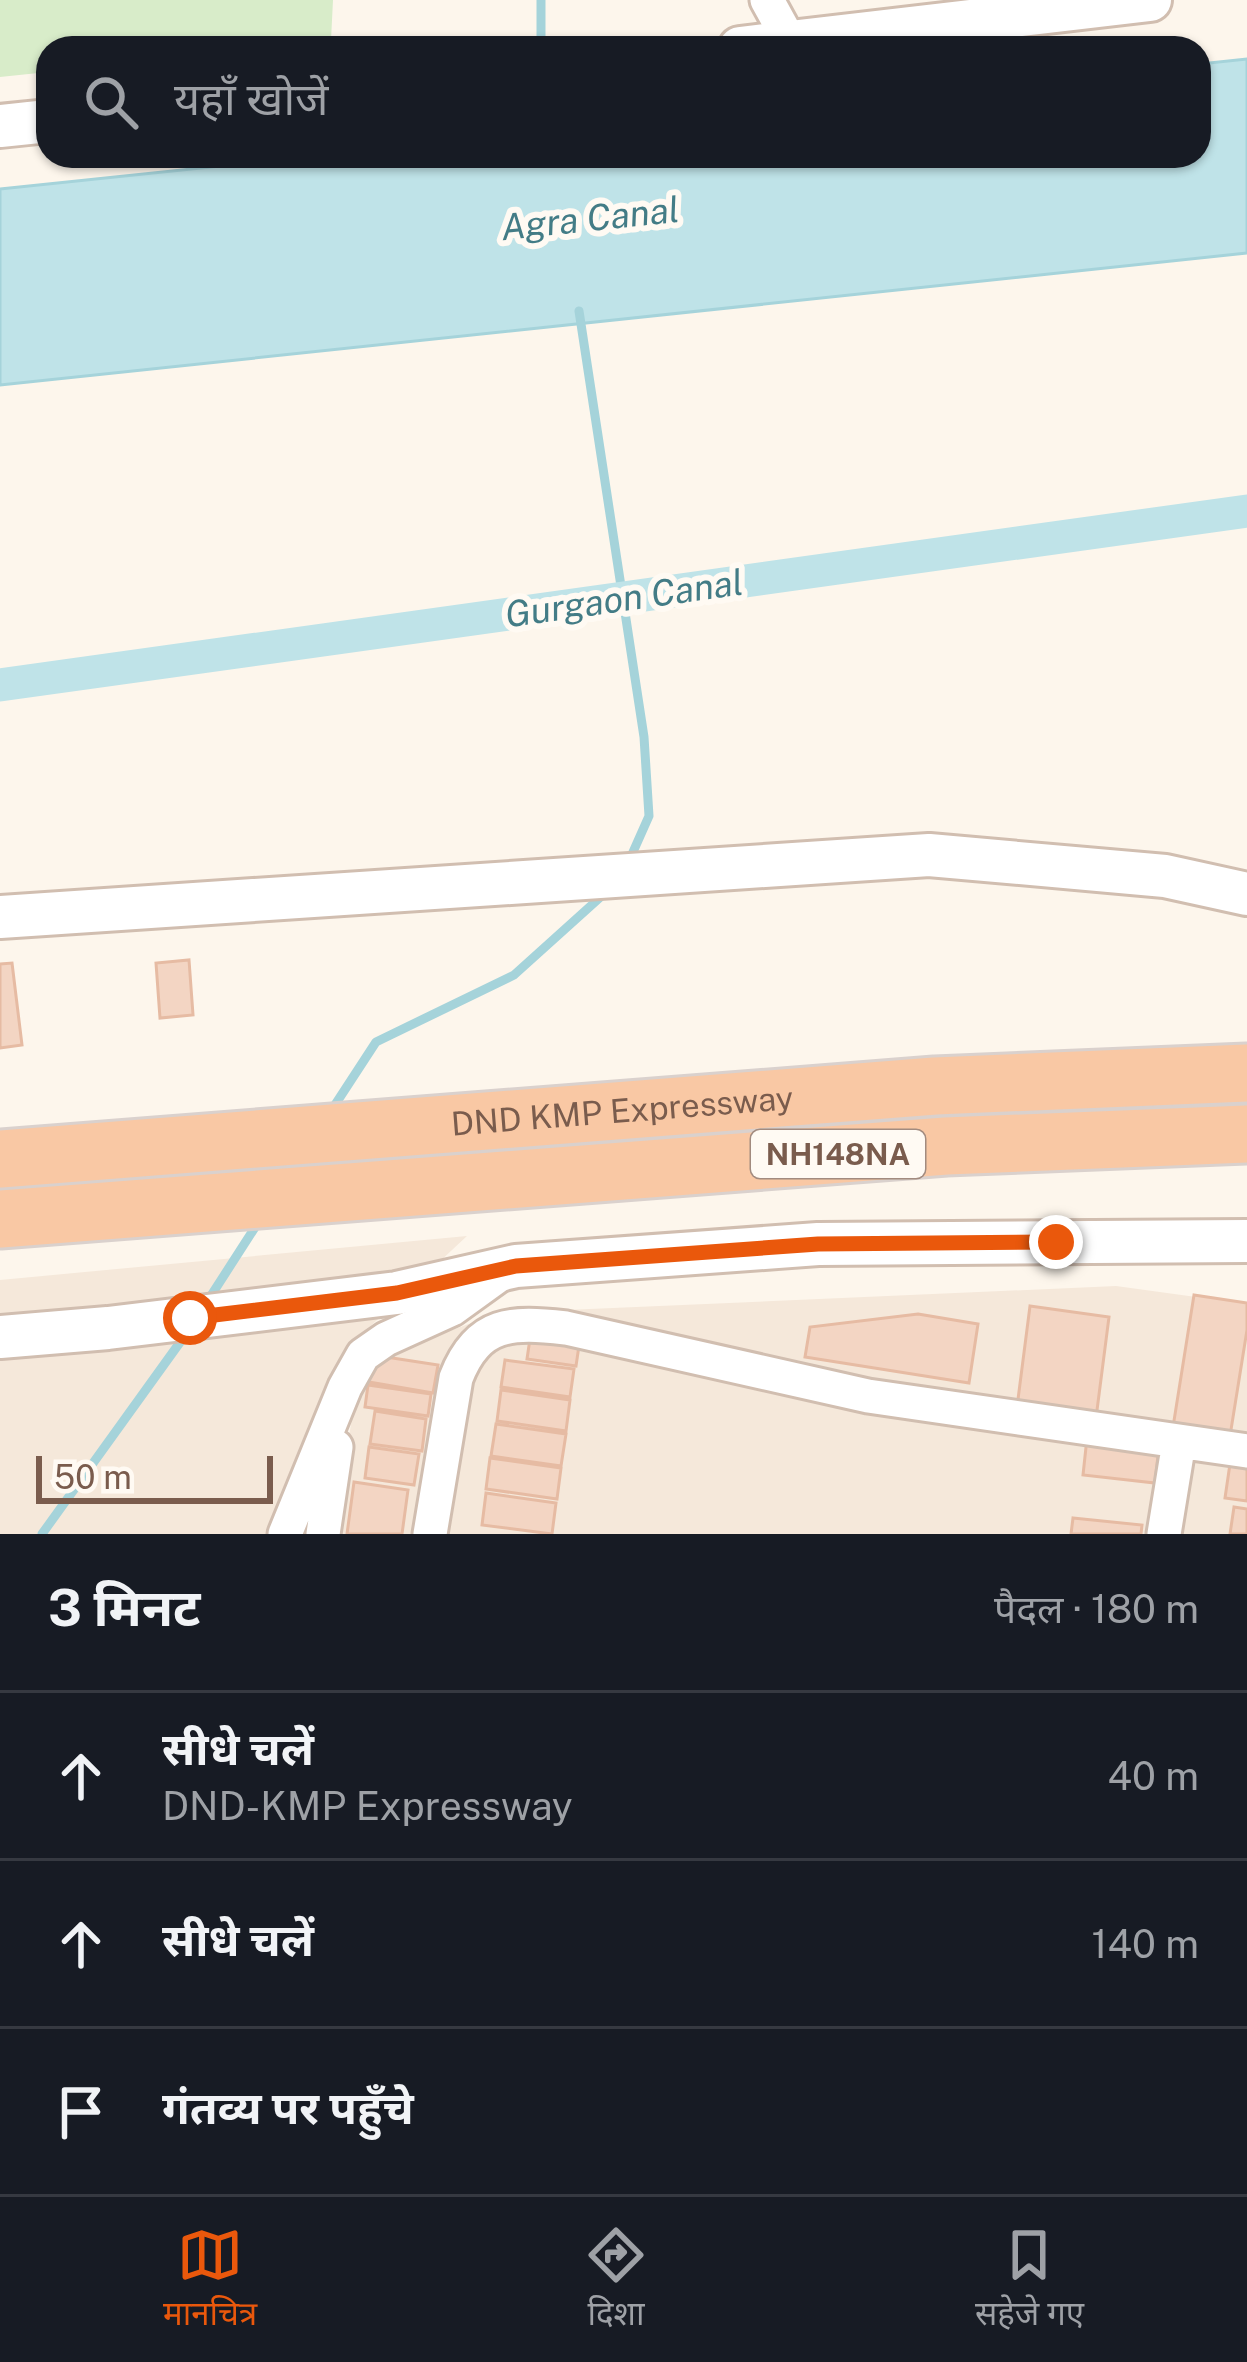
<!DOCTYPE html>
<html lang="hi">
<meta charset="utf-8">
<style>
body{margin:0;font-family:"Public Sans","Noto Sans Devanagari",sans-serif;background:#20242c;color:#f1f3f6}
.scale{position:absolute;left:36px;bottom:30px;width:237px;box-sizing:border-box;padding-left:12px;border:6px solid #7a5c4d;border-top:0;font-size:33px;line-height:42px;white-space:nowrap;color:#7a5c4d;-webkit-text-stroke:9px #fffaf3;paint-order:stroke}
.stop{position:absolute;width:36px;height:36px;margin:-27px;border:9px solid #ea580c;border-radius:50%;background:#fff}
.stop.end{background:#ea580c;border-color:#fff;box-shadow:0 3px 12px #0008}
.list{margin:0;padding:0;list-style:none}
h2{display:flex;justify-content:space-between;align-items:center;height:156px;margin:0;padding:0 48px;font-size:51px}
h2 small{font-size:39px;font-weight:400;color:#9ea1a6}
.list li{display:grid;grid-template-columns:78px 1fr auto;gap:36px;align-items:center;box-sizing:border-box;height:168px;padding:0 48px;border-top:3px solid #363941}
.list b{display:block;font-size:45px;white-space:nowrap}
.list p{margin:0;font-size:39px;white-space:nowrap;color:#9ea1a6}
.list em{font-size:39px;font-style:normal;color:#9ea1a6}
.icon{flex:none;width:66px;height:66px;fill:none;stroke:currentColor;stroke-width:2;stroke-linecap:round;stroke-linejoin:round}
.map{position:relative;flex:none;width:1247px;height:1534px;overflow:hidden}
.search{position:absolute;background:#171b24;box-shadow:0 3px 9px #0004;left:36px;right:36px;top:36px;height:132px;display:flex;align-items:center;gap:30px;box-sizing:border-box;padding:0 42px;border-radius:36px;color:#9ea1a6;font-size:45px}
.sheet{height:660px;background:#171b24}
nav{display:flex;justify-content:space-around;align-items:center;box-sizing:border-box;height:168px;border-top:3px solid #363941;background:#171b24;font-size:33px;color:#9ea1a6}
nav a{display:grid;justify-items:center;gap:6px}
nav .on{color:#ea580c}
.map>svg:first-child{display:block}
.residential{fill:#f5e8da}
.green{fill:#d8ecc9}
.water{fill:#bfe3e8;stroke:#a5d3da;stroke-width:3}
.lines{fill:none;stroke-linecap:round;stroke-linejoin:round}
.stream{stroke:#a5d3da;stroke-width:9}
.canal{stroke:#bfe3e8;stroke-width:33}
.building{fill:#f3d5c3;stroke:#e6bba3;stroke-width:3}
.minor-casing{stroke:#d1beb0;stroke-width:39}
.tertiary-casing{stroke:#d1beb0;stroke-width:48}
.trunk-casing{stroke:#dad1cd;stroke-width:63}
.minor{stroke:#fff;stroke-width:33}
.tertiary{stroke:#fff;stroke-width:42}
.trunk{stroke:#f9c8a4;stroke-width:57}
.route{stroke:#ea580c;stroke-width:15}
.labels{text-anchor:middle;dominant-baseline:central;stroke-width:12;stroke-linejoin:round;paint-order:stroke}
.shield{fill:#fffaf3;stroke:#a28b7f;stroke-width:3}
.shield-label{font-size:30px;font-weight:bold;fill:#7a5c4d}
.street-label{font-size:33px;fill:#7a5c4d;stroke:#fffaf3}
.water-label{font-size:36px;font-style:italic;fill:#437c86;stroke:#fffaf3}
</style>
<div class="map">
<svg width="1247" height="1534" viewBox="0 0 1247 1534">
<rect width="100%" height="100%" fill="#fdf6ec"/>
<path class="residential" d="M467 1236 346 1349 313 1534H0V1280Z
M1116 1286 1247 1304V1534H333L361 1363 499 1313Z"/>
<path class="green" d="M0 0H333L331 40 262 48H48V72L0 77Z"/>
<path class="water" d="M1247 59V253L0 385V189L316 156H1199V64Z"/>
<g class="lines">
<path class="stream" d="M541 0V48
M579 311 644 737 649 816 629 861
M329 1114 376 1042 514 975 605 893
M205 1305 261 1218
M42 1534 186 1334"/>
<path class="canal" d="M0 685 1247 511"/>
</g>
<path class="building" d="M189 960 193 1015 160 1018 156 963Z
M12 963 22 1045 0 1048V964Z
M1194 1295 1247 1303V1330L1230 1436 1173 1427Z
M1030 1306 1109 1317 1096 1418 1017 1407Z
M918 1314 978 1324 969 1383 805 1357 810 1327Z
M531 1332 580 1339 576 1366 527 1359Z
M373 1355 438 1365 433 1393 369 1382Z
M505 1360 574 1369 570 1397 501 1387Z
M368 1385 431 1394 428 1416 365 1407Z
M501 1390 570 1400 566 1431 497 1421Z
M375 1411 426 1419 422 1451 370 1444Z
M496 1424 566 1434 561 1466 491 1456Z
M1087 1438 1159 1446 1155 1483 1083 1475Z
M369 1447 419 1454 414 1485 365 1478Z
M1231 1457 1247 1459V1501L1225 1498Z
M490 1458 561 1468 557 1499 486 1489Z
M354 1482 408 1490 402 1534H347Z
M486 1493 556 1503 552 1534 482 1525Z
M1234 1507 1247 1509V1534H1230Z
M1073 1518 1142 1525 1141 1534H1071Z"/>
<g class="lines">
<g class="minor-casing">
<path id="minor" d="M767 0 790 42
M285 1534 345 1387 363 1355 386 1339 452 1309 502 1273
M323 1534 336 1447
M430 1534 456 1378C478 1321 512 1322 566 1328L868 1396 1247 1451
M1164 1534 1179 1442"/>
</g>
<g class="tertiary-casing">
<path id="tertiary" d="M740 48 1150 0
M0 126 48 121
M0 917 929 855 1165 876 1247 894
M0 1337 108 1328 397 1293 516 1266 818 1244 1247 1241"/>
</g>
<g class="trunk-casing">
<g id="trunk">
<path id="s1" d="M0 1159 935 1086 1247 1073"/>
<path d="M0 1219 946 1146 1247 1134"/>
</g>
</g>
<use href="#minor" class="minor"/>
<use href="#tertiary" class="tertiary"/>
<use href="#trunk" class="trunk"/>
</g>
<g class="lines">
<path class="route" d="M190 1318 397 1293 516 1266 818 1244 1056 1242"/>
</g>
<g class="labels">
<rect class="shield" x="751" y="1130" width="174" height="48" rx="9"/>
<g class="shield-label">
<text x="838" y="1154">NH148NA</text>
</g>
<g class="street-label">
<text stroke="none"><textPath href="#s1" startOffset="624">DND KMP Expressway</textPath></text>
</g>
<g class="water-label">
<text transform="translate(590 218) rotate(-6)">Agra Canal</text>
<text transform="translate(624 598) rotate(-8)">Gurgaon Canal</text>
</g>
</g>
</svg>
<div class="scale">50 m</div>
<div class="stop" style="left:190px;top:1318px"></div>
<div class="stop end" style="left:1056px;top:1242px"></div>
<div class="search"><svg class="icon" aria-label="search" viewBox="0 0 24 24"><circle cx="10" cy="10" r="6"/><path d="M15 15l6 6"/></svg>यहाँ खोजें</div>
</div>
<section class="sheet">
<h2>3 मिनट<small>पैदल · 180 m</small></h2>
<ul class="list">
<li><svg class="icon" aria-label="ahead" viewBox="0 0 24 24"><path d="M12 20V5M6 11l6-6 6 6"/></svg><div><b>सीधे चलें</b><p>DND-KMP Expressway</p></div><em>40 m</em></li>
<li><svg class="icon" aria-label="ahead" viewBox="0 0 24 24"><path d="M12 20V5M6 11l6-6 6 6"/></svg><div><b>सीधे चलें</b></div><em>140 m</em></li>
<li><svg class="icon" aria-label="arrive" viewBox="0 0 24 24"><path d="M6 21V4h12l-3 4 3 4H6"/></svg><div><b>गंतव्य पर पहुँचे</b></div></li>
</ul>
</section>
<nav>
<a class="on"><svg class="icon" aria-label="map" viewBox="0 0 24 24"><path d="M3 6l6-2 6 2 6-2v14l-6 2-6-2-6 2zM9 4v14M15 6v14"/></svg>मानचित्र</a>
<a><svg class="icon" aria-label="directions" viewBox="0 0 24 24"><path d="M12 3l9 9-9 9-9-9zM9 14v-3h6M13 9l2 2-2 2"/></svg>दिशा</a>
<a><svg class="icon" aria-label="saved" viewBox="0 0 24 24"><path d="M7 4h10v16l-5-4-5 4z"/></svg>सहेजे गए</a>
</nav>
